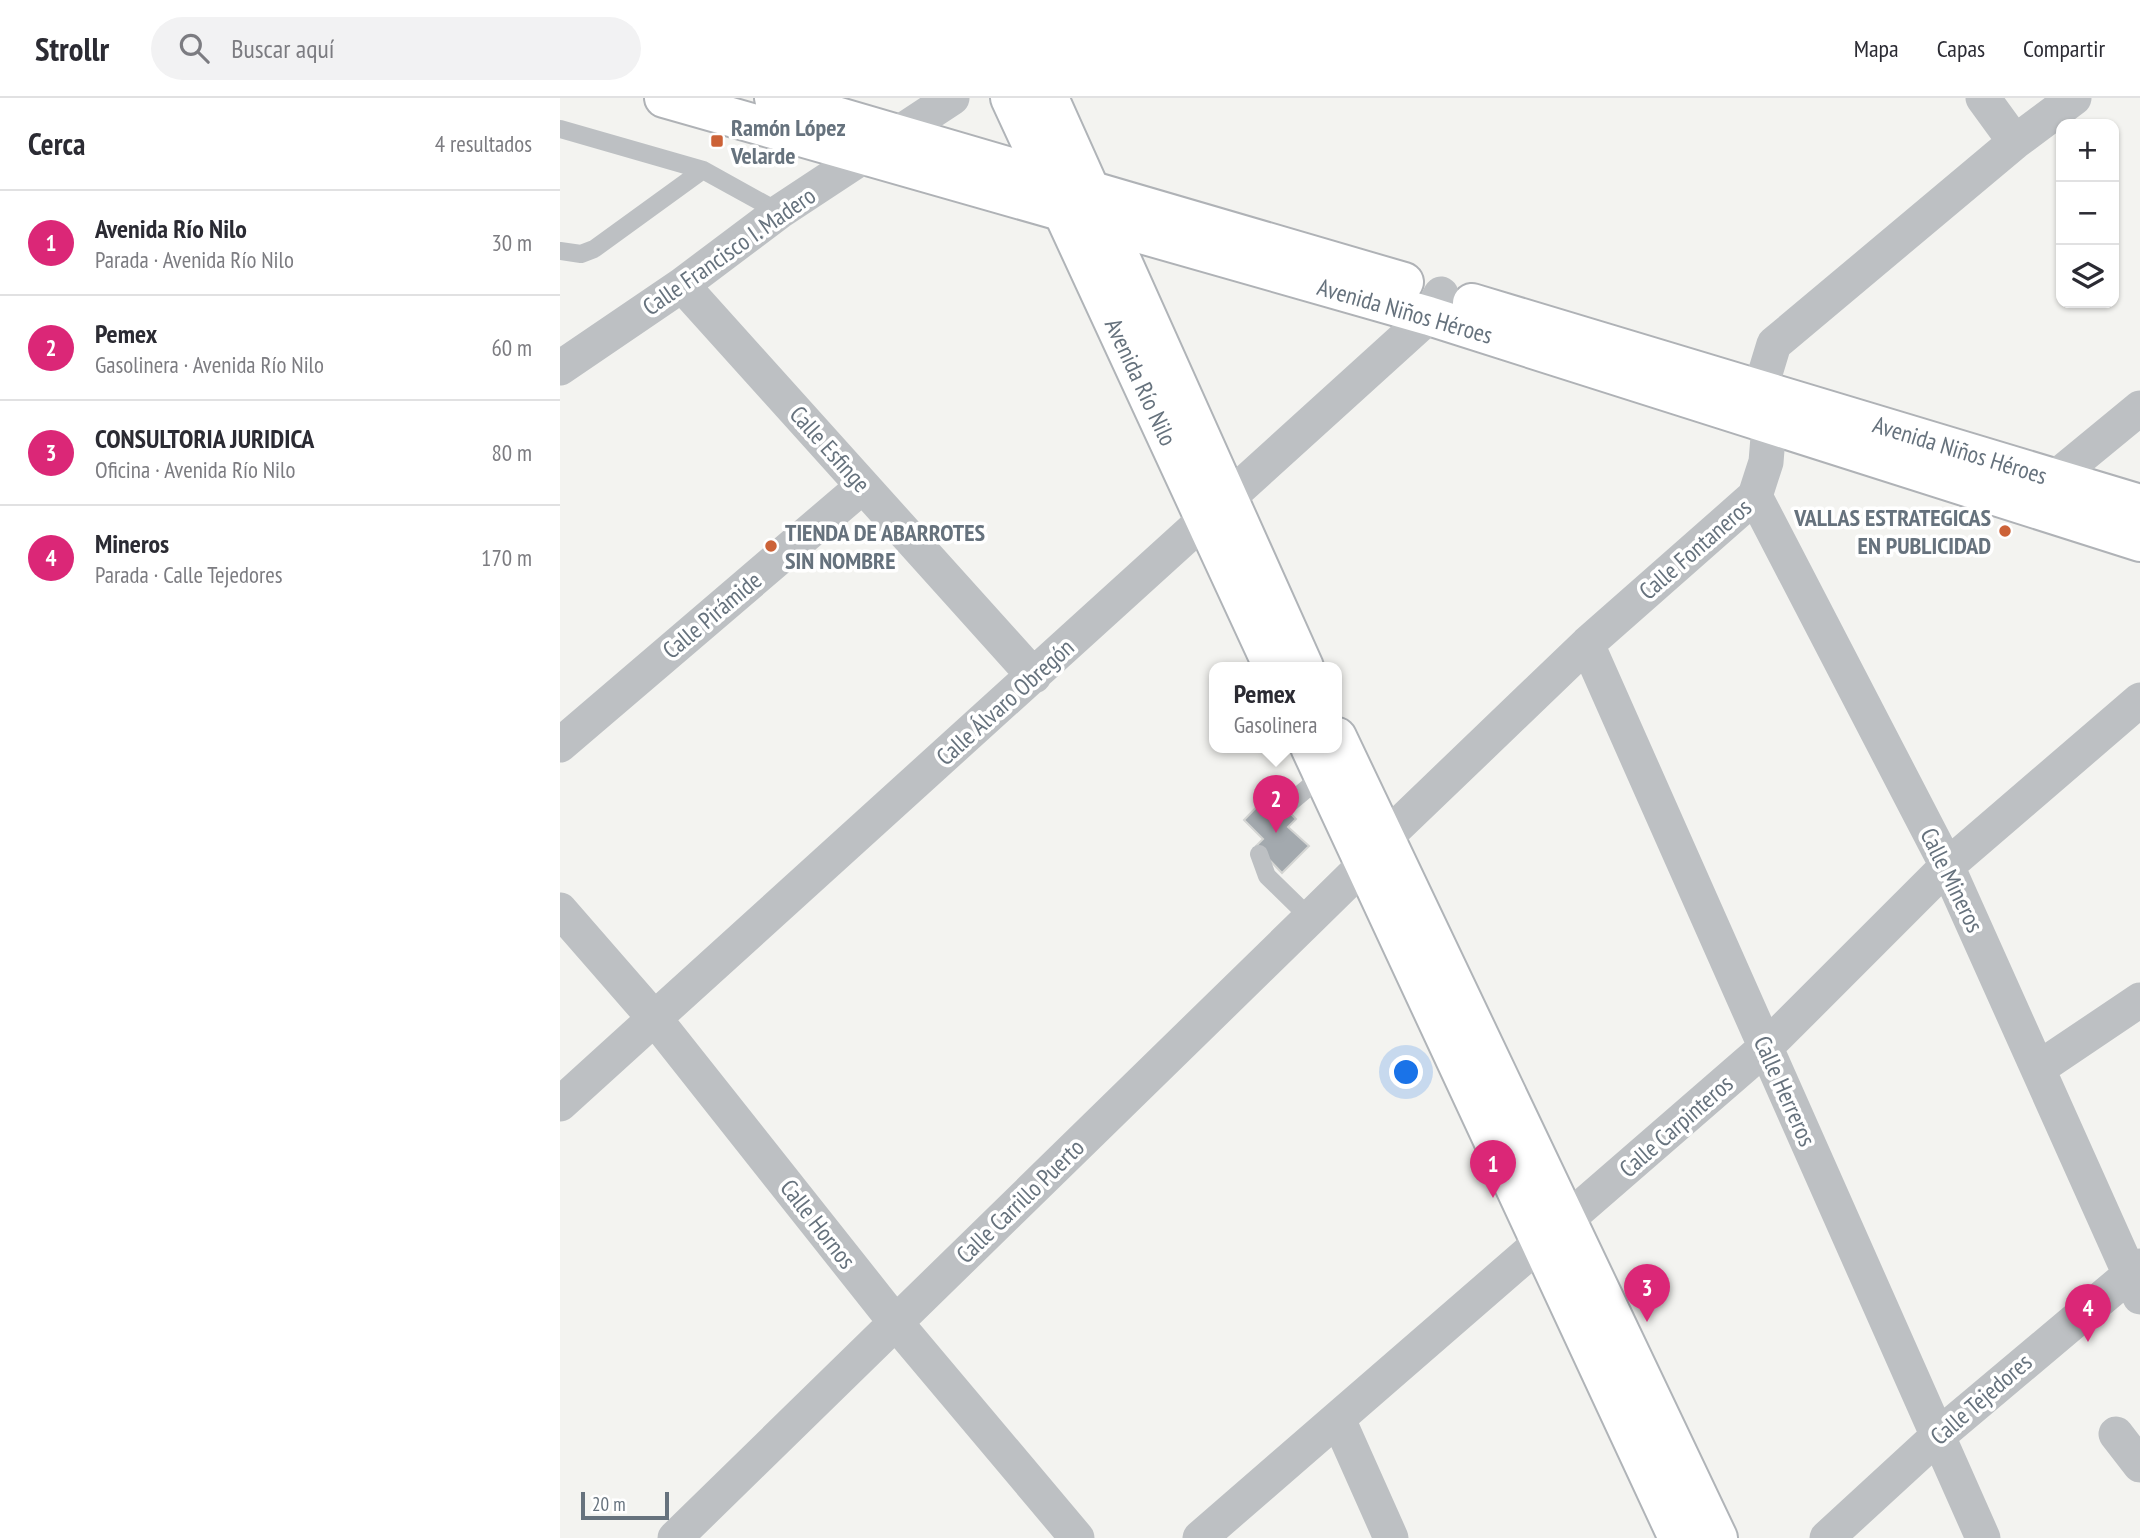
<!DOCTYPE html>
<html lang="es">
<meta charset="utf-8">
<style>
body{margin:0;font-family:"PT Sans Narrow",sans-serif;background:#f2f2f3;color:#2b2b33}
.controls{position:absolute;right:21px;top:21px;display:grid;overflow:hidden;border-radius:14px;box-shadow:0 2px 5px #0004}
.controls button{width:63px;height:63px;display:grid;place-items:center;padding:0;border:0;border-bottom:2px solid #e1e1e2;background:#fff;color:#2b2b33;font:35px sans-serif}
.scale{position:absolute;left:21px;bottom:18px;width:88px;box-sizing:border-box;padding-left:7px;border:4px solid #66727d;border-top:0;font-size:19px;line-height:24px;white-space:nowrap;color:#66727d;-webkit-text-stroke:5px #fff;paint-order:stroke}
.you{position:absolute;left:847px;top:975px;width:24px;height:24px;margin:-18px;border:5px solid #fff;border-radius:50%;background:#1a73e8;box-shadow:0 0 0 10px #1a73e833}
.badge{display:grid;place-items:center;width:46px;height:46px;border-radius:50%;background:#db2777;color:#fff;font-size:23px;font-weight:700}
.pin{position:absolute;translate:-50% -58px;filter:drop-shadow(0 2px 4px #0008)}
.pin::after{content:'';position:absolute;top:37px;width:24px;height:21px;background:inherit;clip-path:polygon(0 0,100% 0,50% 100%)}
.popup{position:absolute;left:649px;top:564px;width:133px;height:91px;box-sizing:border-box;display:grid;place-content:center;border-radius:14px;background:#fff;filter:drop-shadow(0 2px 5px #0005);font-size:23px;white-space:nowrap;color:#7c7c81}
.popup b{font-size:26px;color:#2b2b33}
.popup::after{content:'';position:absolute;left:50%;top:100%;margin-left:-14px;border:14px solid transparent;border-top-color:#fff}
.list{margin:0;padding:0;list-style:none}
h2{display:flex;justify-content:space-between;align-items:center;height:91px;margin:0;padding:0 28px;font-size:30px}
h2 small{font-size:23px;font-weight:400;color:#7c7c81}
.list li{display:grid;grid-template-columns:46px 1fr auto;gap:21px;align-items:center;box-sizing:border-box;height:105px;padding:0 28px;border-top:2px solid #e1e1e2}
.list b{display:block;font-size:26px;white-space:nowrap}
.list p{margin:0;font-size:23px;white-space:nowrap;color:#7c7c81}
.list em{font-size:23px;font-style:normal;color:#7c7c81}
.icon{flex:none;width:38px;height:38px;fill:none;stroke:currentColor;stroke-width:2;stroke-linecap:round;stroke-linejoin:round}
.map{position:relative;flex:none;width:1580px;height:1440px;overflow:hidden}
header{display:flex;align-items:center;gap:42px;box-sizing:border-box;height:98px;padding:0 35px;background:#fff;border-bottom:2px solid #e1e1e2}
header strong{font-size:33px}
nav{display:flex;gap:38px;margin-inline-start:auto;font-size:24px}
.search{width:490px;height:63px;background:#f2f2f3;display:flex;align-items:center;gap:18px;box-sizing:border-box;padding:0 24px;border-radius:38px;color:#7c7c81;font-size:26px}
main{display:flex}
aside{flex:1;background:#fff}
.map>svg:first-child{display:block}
.building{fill:#a3a9ae;stroke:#d4d5d3;stroke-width:2}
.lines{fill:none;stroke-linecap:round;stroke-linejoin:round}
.secondary-casing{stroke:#b0b4b8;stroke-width:42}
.primary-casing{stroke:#afb2b6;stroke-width:42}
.service{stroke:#bdc0c3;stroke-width:18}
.minor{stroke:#bdc0c3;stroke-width:35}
.secondary{stroke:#fff;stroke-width:38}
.primary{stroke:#fff;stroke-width:38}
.poi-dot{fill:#cc6237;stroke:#fff;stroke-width:2.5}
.labels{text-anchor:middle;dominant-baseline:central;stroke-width:7;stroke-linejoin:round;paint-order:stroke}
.poi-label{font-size:24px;font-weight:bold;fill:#66727d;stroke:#fff;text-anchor:start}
.street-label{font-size:24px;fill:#66727d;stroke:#fff}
</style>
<header>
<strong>Strollr</strong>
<div class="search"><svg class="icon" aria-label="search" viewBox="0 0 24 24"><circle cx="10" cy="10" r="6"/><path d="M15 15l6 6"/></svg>Buscar aquí</div>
<nav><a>Mapa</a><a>Capas</a><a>Compartir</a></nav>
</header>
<main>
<aside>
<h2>Cerca<small>4 resultados</small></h2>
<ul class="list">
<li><span class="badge">1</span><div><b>Avenida Río Nilo</b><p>Parada · Avenida Río Nilo</p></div><em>30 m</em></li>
<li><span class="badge">2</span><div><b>Pemex</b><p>Gasolinera · Avenida Río Nilo</p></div><em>60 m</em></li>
<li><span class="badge">3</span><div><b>CONSULTORIA JURIDICA</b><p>Oficina · Avenida Río Nilo</p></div><em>80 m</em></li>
<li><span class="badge">4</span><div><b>Mineros</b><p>Parada · Calle Tejedores</p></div><em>170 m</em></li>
</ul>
</aside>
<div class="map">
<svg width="1580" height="1440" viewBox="0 0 1580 1440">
<rect width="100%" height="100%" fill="#f3f3f0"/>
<path class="building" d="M710 695 736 721 728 729 749 748 722 775 696 748 703 741 684 722Z"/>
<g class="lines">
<g class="secondary-casing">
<path id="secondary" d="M450 0 713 569
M489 0 744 569
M777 639 1158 1440
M750 649 1118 1440"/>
</g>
<g class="primary-casing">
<path id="primary" d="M104 0 869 218 1580 444
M214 0 844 184
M912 205 1580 406"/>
</g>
<path class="service" d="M0 31 143 72 219 114
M0 153 21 156 34 151 143 72
M725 709 763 677
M699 756 707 778 750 820"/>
<path class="minor" d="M1423 0 1455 44
M122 187 474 578
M0 270 122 187 219 114 392 0
M1495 380 1580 310
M1195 398 1387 768 1580 1199
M1027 546 1423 1440
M0 647 303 388
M0 812 95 921 336 1225 517 1440
M1479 970 1580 902
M0 1006 869 218 881 196
M778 1321 831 1440
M1556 1336 1580 1367
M115 1440 750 820 805 766 825 740 1027 546 1195 398 1206 364 1209 327 1200 292 1214 246 1455 44 1514 0
M640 1440 1206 949 1387 768 1580 602
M1267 1440 1379 1337 1580 1168"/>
<use href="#secondary" class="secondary"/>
<use href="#primary" class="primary"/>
</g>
<g class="poi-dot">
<rect x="150" y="36" width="14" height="14" rx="3.5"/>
<circle cx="1445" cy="433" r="7"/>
<circle cx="211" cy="448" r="7"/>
</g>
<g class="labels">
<g class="poi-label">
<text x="171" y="29">Ramón López<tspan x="171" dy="28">Velarde</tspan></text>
<text x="1431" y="419" text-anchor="end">VALLAS ESTRATEGICAS<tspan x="1431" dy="28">EN PUBLICIDAD</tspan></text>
<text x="225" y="434">TIENDA DE ABARROTES<tspan x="225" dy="28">SIN NOMBRE</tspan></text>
</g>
<g class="street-label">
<text transform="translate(169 153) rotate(-35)">Calle Francisco I. Madero</text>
<text transform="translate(845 213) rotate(16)">Avenida Niños Héroes</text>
<text transform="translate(581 284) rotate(65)">Avenida Río Nilo</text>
<text transform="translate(270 351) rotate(48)">Calle Esfinge</text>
<text transform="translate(1400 352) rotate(17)">Avenida Niños Héroes</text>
<text transform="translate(1135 451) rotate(-41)">Calle Fontaneros</text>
<text transform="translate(152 517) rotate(-40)">Calle Pirámide</text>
<text transform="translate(445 604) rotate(-42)">Calle Álvaro Obregón</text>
<text transform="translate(1392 782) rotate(64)">Calle Mineros</text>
<text transform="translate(1225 993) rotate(66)">Calle Herreros</text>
<text transform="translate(1116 1028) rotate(-41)">Calle Carpinteros</text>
<text transform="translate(460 1103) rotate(-44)">Calle Carrillo Puerto</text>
<text transform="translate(258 1126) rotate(52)">Calle Hornos</text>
<text transform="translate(1421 1301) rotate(-41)">Calle Tejedores</text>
</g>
</g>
</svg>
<div class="controls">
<button>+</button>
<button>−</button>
<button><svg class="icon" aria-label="layers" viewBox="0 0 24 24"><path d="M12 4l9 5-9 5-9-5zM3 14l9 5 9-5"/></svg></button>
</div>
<div class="scale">20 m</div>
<div class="you"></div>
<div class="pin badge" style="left:933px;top:1100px">1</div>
<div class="pin badge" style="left:716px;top:735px">2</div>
<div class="popup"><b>Pemex</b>Gasolinera</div>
<div class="pin badge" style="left:1087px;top:1224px">3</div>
<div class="pin badge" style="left:1528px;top:1244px">4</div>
</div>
</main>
